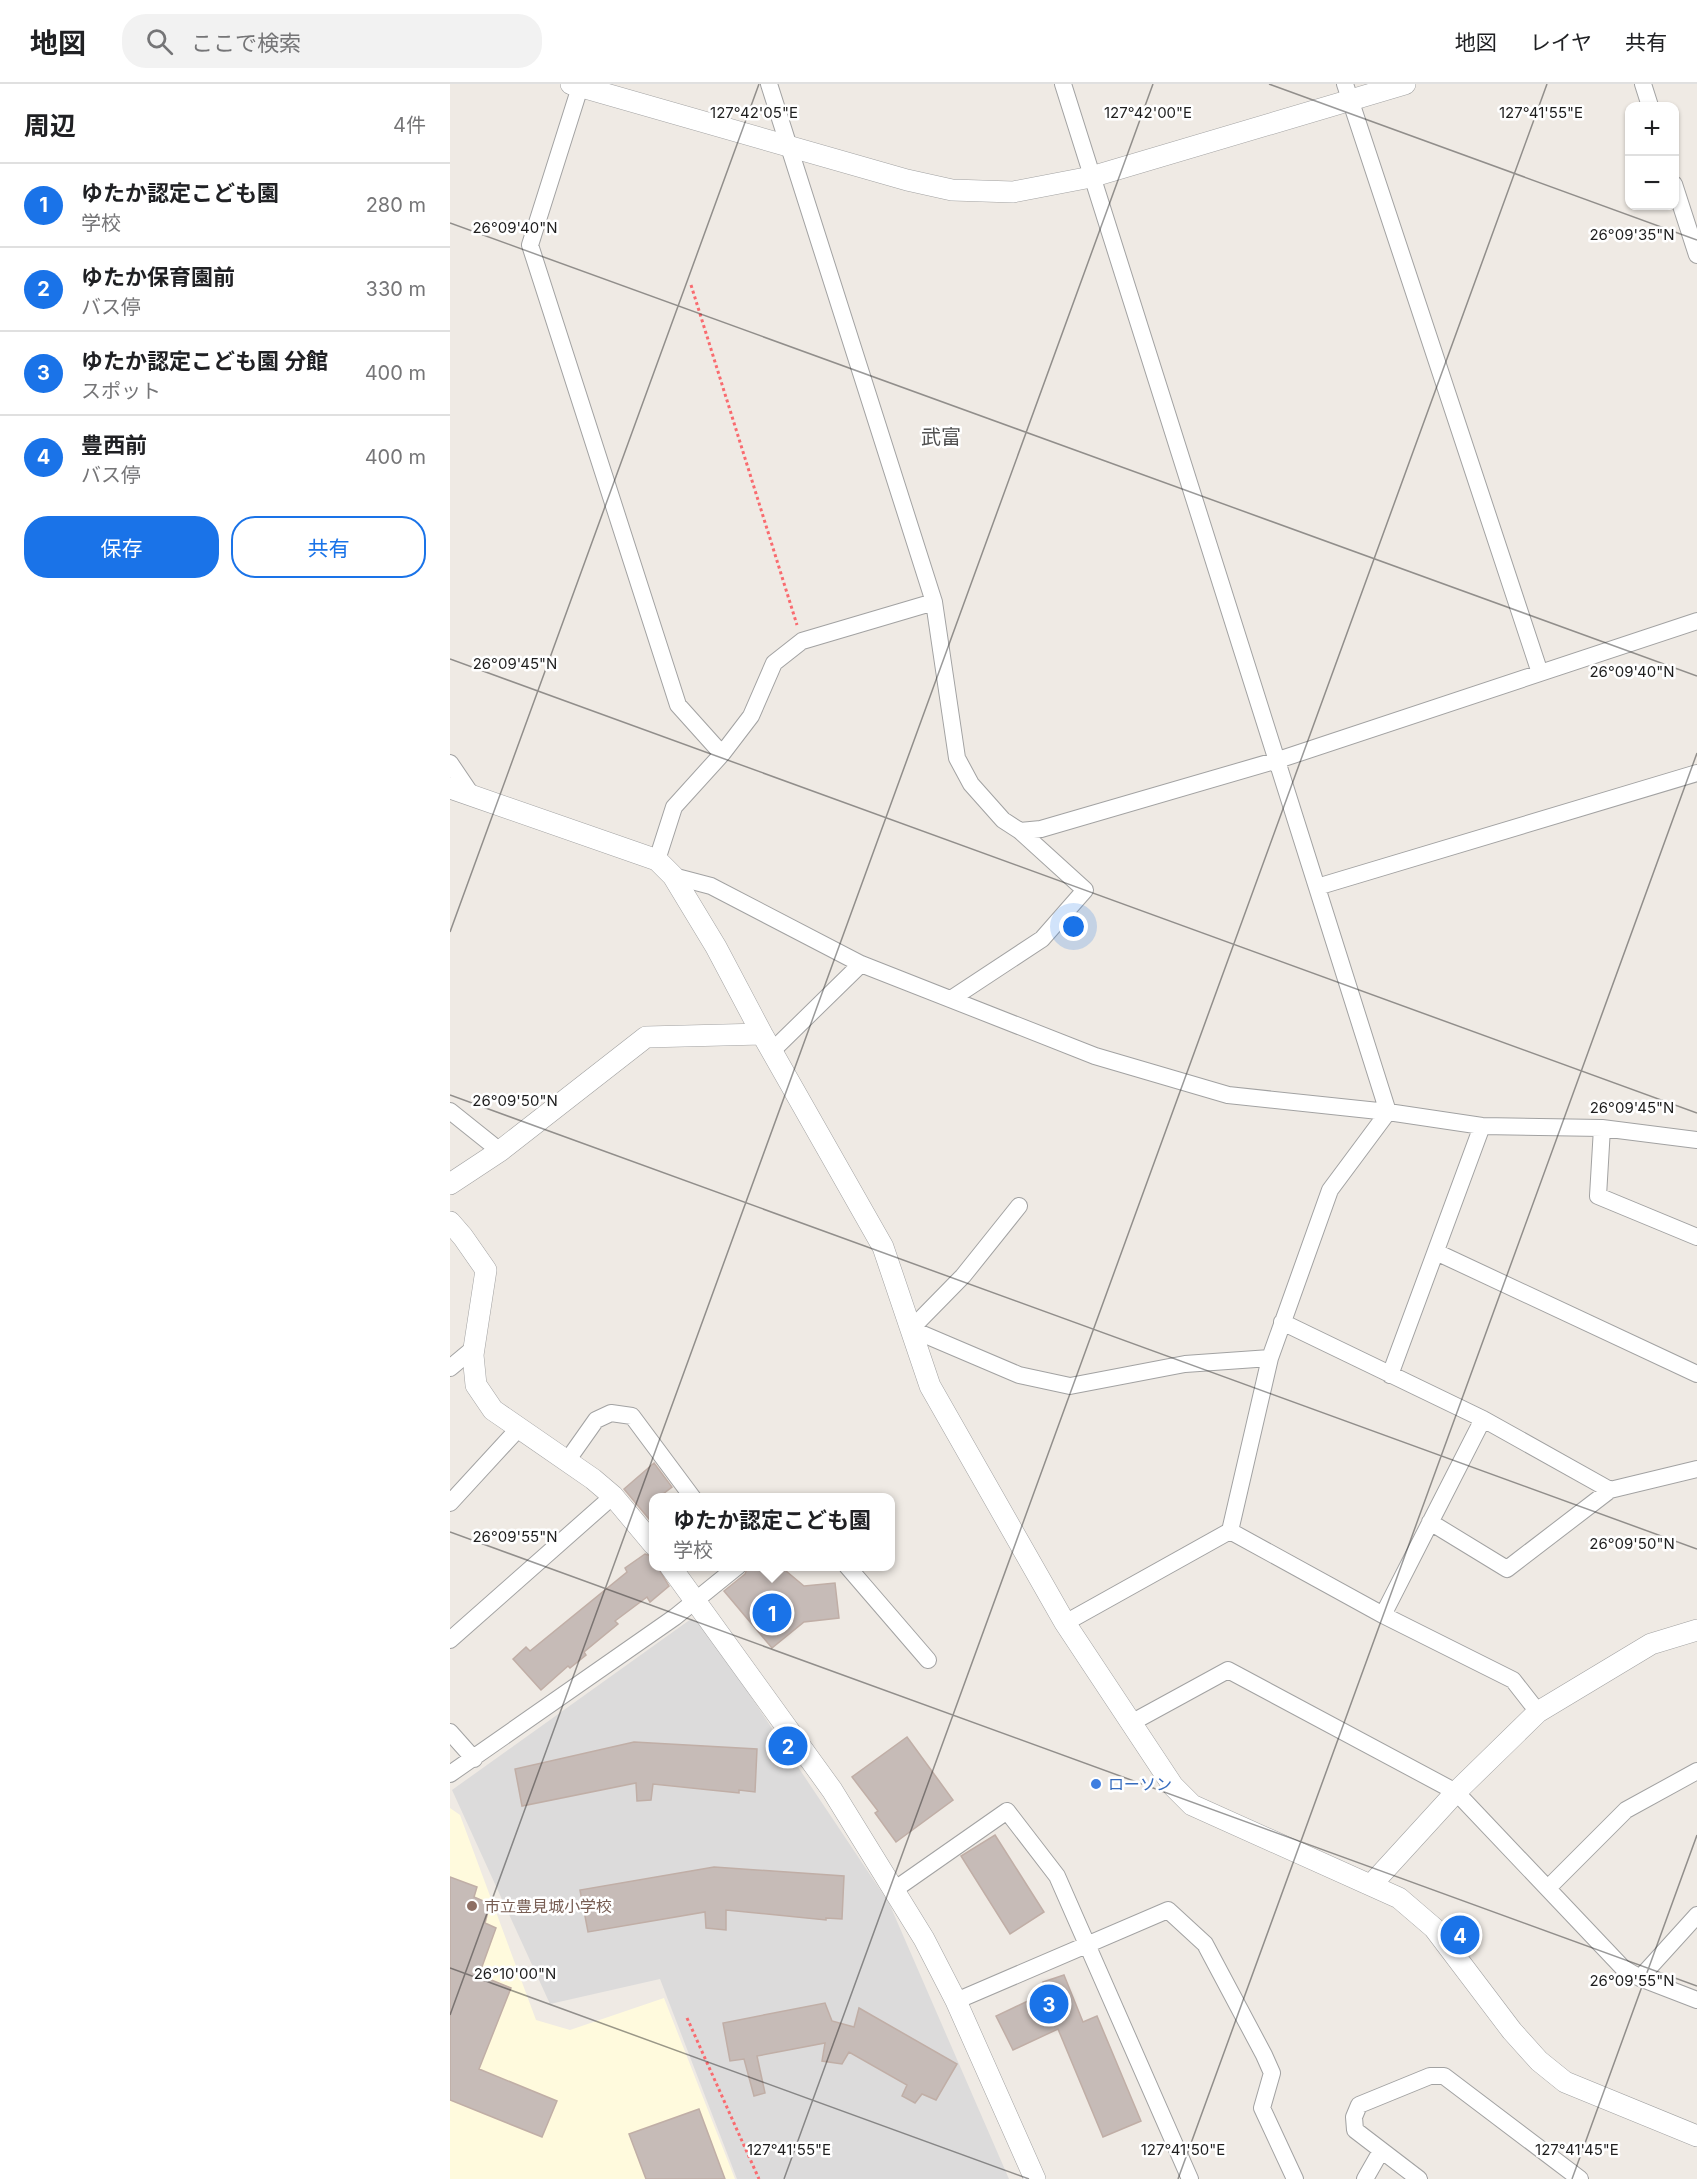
<!DOCTYPE html>
<html lang="ja">
<meta charset="utf-8">
<style>
body{margin:0;font-family:Inter,"Noto Sans JP",sans-serif;background:#f2f2f2;color:#202124}
.controls{position:absolute;right:18px;top:18px;display:grid;overflow:hidden;border-radius:12px;box-shadow:0 2px 4px #0004}
.controls button{width:54px;height:54px;display:grid;place-items:center;padding:0;border:0;border-bottom:2px solid #e0e0e0;background:#fff;color:#202124;font:30px sans-serif}
.you{position:absolute;left:624px;top:843px;width:21px;height:21px;margin:-15px;border:4px solid #fff;border-radius:50%;background:#1a73e8;box-shadow:0 0 0 9px #1a73e833}
.badge{display:grid;place-items:center;width:39px;height:39px;border-radius:50%;background:#1a73e8;color:#fff;font-size:20px;font-weight:700}
.pin{position:absolute;translate:-50% -50%;border:3px solid #fff;box-shadow:0 2px 6px #0006}
.popup{position:absolute;left:199px;top:1409px;width:246px;height:78px;box-sizing:border-box;display:grid;place-content:center;border-radius:12px;background:#fff;filter:drop-shadow(0 2px 4px #0005);font-size:20px;white-space:nowrap;color:#757577}
.popup b{font-size:22px;color:#202124}
.popup::after{content:'';position:absolute;left:50%;top:100%;margin-left:-12px;border:12px solid transparent;border-top-color:#fff}
.list{margin:0;padding:0;list-style:none}
h2{display:flex;justify-content:space-between;align-items:center;height:78px;margin:0;padding:0 24px;font-size:26px}
h2 small{font-size:20px;font-weight:400;color:#757577}
.list li{display:grid;grid-template-columns:39px 1fr auto;gap:18px;align-items:center;box-sizing:border-box;height:84px;padding:0 24px;border-top:2px solid #e0e0e0}
.list b{display:block;font-size:22px;white-space:nowrap}
.list p{margin:0;font-size:20px;white-space:nowrap;color:#757577}
.list em{font-size:20px;font-style:normal;color:#757577}
.actions{display:flex;gap:12px;padding:18px 24px}
.actions a{flex:1;padding:14px 0;border:2px solid #1a73e8;border-radius:24px;text-align:center;font-size:21px;color:#1a73e8}
.actions .main{background:#1a73e8;color:#fff}
.icon{flex:none;width:33px;height:33px;fill:none;stroke:currentColor;stroke-width:2;stroke-linecap:round;stroke-linejoin:round}
.map{position:relative;flex:none;width:1247px;height:2095px;overflow:hidden}
header{display:flex;align-items:center;gap:36px;box-sizing:border-box;height:84px;padding:0 30px;background:#fff;border-bottom:2px solid #e0e0e0}
header strong{font-size:28px}
nav{display:flex;gap:33px;margin-inline-start:auto;font-size:21px}
.search{width:420px;height:54px;background:#f2f2f2;display:flex;align-items:center;gap:15px;box-sizing:border-box;padding:0 21px;border-radius:24px;color:#757577;font-size:22px}
main{display:flex}
aside{flex:1;background:#fff}
.map>svg:first-child{display:block}
.residential{fill:#dcdbdb}
.education{fill:#fffadd}
.building{fill:#c6bbb7;stroke:#c0aea6;stroke-width:1.5}
.lines{fill:none;stroke-linecap:round;stroke-linejoin:round}
.minor-casing{stroke:#a2a2a2;stroke-width:18}
.tertiary-casing{stroke:#a2a2a2;stroke-width:22}
.path{stroke:#f96b6f;stroke-width:3;stroke-dasharray:3 3;stroke-linecap:butt}
.minor{stroke:#fff;stroke-width:16}
.tertiary{stroke:#fff;stroke-width:21}
.ticks{fill:none;stroke:#1e1e1e;stroke-width:1.5;stroke-opacity:0.45}
.shop-dot{fill:#3f7fe0;stroke:#fff;stroke-width:2}
.education-dot{fill:#8d6e63;stroke:#fff;stroke-width:2}
.labels{text-anchor:middle;dominant-baseline:central;stroke-width:5;stroke-linejoin:round;paint-order:stroke}
.shop-label{font-size:16px;fill:#366cbe;stroke:#fff;text-anchor:start}
.education-label{font-size:16px;fill:#785e54;stroke:#fff;text-anchor:start}
.quarter-label{font-size:20px;fill:#515151;stroke:#fff}
.ticks-label{font-size:15px;text-anchor:middle;fill:#1e1e1e;stroke:#fff;stroke-width:5;stroke-linejoin:round;paint-order:stroke}
</style>
<header>
<strong>地図</strong>
<div class="search"><svg class="icon" aria-label="search" viewBox="0 0 24 24"><circle cx="10" cy="10" r="6"/><path d="M15 15l6 6"/></svg>ここで検索</div>
<nav><a>地図</a><a>レイヤ</a><a>共有</a></nav>
</header>
<main>
<aside>
<h2>周辺<small>4件</small></h2>
<ul class="list">
<li><span class="badge">1</span><div><b>ゆたか認定こども園</b><p>学校</p></div><em>280 m</em></li>
<li><span class="badge">2</span><div><b>ゆたか保育園前</b><p>バス停</p></div><em>330 m</em></li>
<li><span class="badge">3</span><div><b>ゆたか認定こども園 分館</b><p>スポット</p></div><em>400 m</em></li>
<li><span class="badge">4</span><div><b>豊西前</b><p>バス停</p></div><em>400 m</em></li>
</ul>
<div class="actions"><a class="main">保存</a><a>共有</a></div>
</aside>
<div class="map">
<svg width="1247" height="2095" viewBox="0 0 1247 2095">
<rect width="100%" height="100%" fill="#efeae4"/>
<path class="residential" d="M241 1535 253 1541 439 1819 559 2095H287L210 1895 100 1920 2 1706Z"/>
<path class="education" d="M0 1724 10 1731 86 1936 120 1946 214 1914 285 2095H0Z"/>
<path class="building" d="M204 1379 222 1403 209 1413H204V1441L174 1405Z
M195 1470 204 1473V1482H207L219 1502 200 1518 197 1513 165 1537 168 1540 134 1568 136 1571 120 1584 118 1582 91 1606 63 1575 76 1563 80 1567 177 1488 175 1484Z
M298 1482H330L354 1502 385 1499 389 1534 354 1538 322 1564 274 1507 295 1490Z
M457 1653 503 1716 446 1758 425 1729 428 1727 402 1693Z
M184 1658 307 1665 305 1708 289 1706V1709L203 1700 201 1716 187 1717 186 1699 72 1722 65 1685Z
M545 1751 594 1828 560 1850 511 1772Z
M264 1783 394 1792 392 1835 376 1834V1836L276 1826V1846L256 1844 255 1828 138 1848 130 1806Z
M0 1793 27 1803 24 1813 40 1820 35 1839 46 1844 29 1891 61 1904 29 1985 107 2017 92 2053 0 2016Z
M614 1891 633 1938 647 1932 691 2037 653 2053 608 1945 563 1966 546 1932 597 1908 593 1898Z
M375 1919 382 1937 404 1943 409 1924 507 1980 486 2016 472 2010 465 2019 452 2012 457 2001 399 1968 392 1980 372 1977 375 1959 307 1972 315 2009 304 2012 294 1975 280 1977 273 1939Z
M249 2025 275 2095H196L179 2050Z"/>
<g class="lines">
<g class="minor-casing">
<path id="minor" d="M319 0 484 518 507 674 521 700 553 736 570 747 591 745 828 676 1247 537
M613 0 938 1028
M895 0 1090 589
M1193 0 1200 22
M130 3 80 161 228 621 272 670
M1224 100 1247 171
M0 679 23 713
M207 776 224 723 272 670 301 632 324 579 352 557 484 518
M223 792 261 802 411 880 645 972 778 1011 938 1028 1032 1042 1152 1044 1247 1056
M867 803 1247 689
M501 915 592 855 635 806 570 747
M322 967 411 880
M0 1027 50 1067
M1152 1044 1148 1112 1247 1153
M569 1122 513 1192 461 1245 569 1291 620 1302 735 1280 820 1274
M986 1168 1247 1290
M832 1238 1033 1335 1160 1406
M0 1284 24 1264
M940 1291 1032 1042
M117 1377 146 1336 161 1329 182 1332 243 1414
M0 1419 69 1344
M980 1438 1057 1485 1160 1406 1247 1385
M780 1447 933 1531 1063 1596 1088 1628
M397 1482 478 1576
M933 1531 1033 1335
M615 1539 780 1447 820 1274 880 1106 938 1028
M0 1556 163 1412
M681 1639 778 1586 1006 1708 1173 1884 1190 1894 1247 1916
M0 1648 24 1675
M0 1690 225 1533 288 1482
M1098 1804 1176 1726 1247 1687
M444 1806 557 1727 607 1792 740 2095
M1190 1894 1247 1831
M506 1917 718 1826 755 1860 814 1971 822 1989 812 2024 845 2095
M915 2095 931 2067
M969 2095 905 2046 904 2033 909 2021 980 1992H994L1130 2095"/>
</g>
<g class="tertiary-casing">
<path id="tertiary" d="M121 0 457 96 502 106 563 108 641 93 955 0
M0 704 207 776 223 792 266 863 312 950 433 1163 480 1302 615 1539 723 1702 742 1721 949 1814 984 1844 1062 1947 1089 1977 1115 1998 1247 2052
M0 1100 50 1067 196 953 312 950
M0 1138 13 1153 36 1186 23 1271 26 1301 43 1326 143 1395 163 1412 204 1461
M220 1482 382 1706 474 1855 506 1917 585 2095
M921 1801 1006 1708 1088 1628 1201 1560 1247 1546"/>
</g>
<path class="path" d="M241 201 347 541
M237 1934 309 2095"/>
<use href="#minor" class="minor"/>
<use href="#tertiary" class="tertiary"/>
</g>
<path class="ticks" d="M819 0 1247 156M0 139 1247 592M0 575 1247 1029M0 848 309 0M0 1011 1247 1465M0 1448 1247 1902M0 1884 579 2095M0 1931 703 0M334 2095 1097 0M728 2095 1247 669M1122 2095 1247 1751"/>
<circle class="shop-dot" cx="646" cy="1700" r="6"/>
<circle class="education-dot" cx="22" cy="1822" r="6"/>
<g class="labels">
<g class="shop-label">
<text x="658" y="1700">ローソン</text>
</g>
<g class="education-label">
<text x="34" y="1822">市立豊見城小学校</text>
</g>
<g class="quarter-label">
<text x="491" y="353">武富</text>
</g>
</g>
<g class="ticks-label">
<text x="304" y="34">127°42'05"E</text>
<text x="698" y="34">127°42'00"E</text>
<text x="1091" y="34">127°41'55"E</text>
<text x="65" y="149">26°09'40"N</text>
<text x="1182" y="156">26°09'35"N</text>
<text x="65" y="585">26°09'45"N</text>
<text x="1182" y="593">26°09'40"N</text>
<text x="65" y="1022">26°09'50"N</text>
<text x="1182" y="1029">26°09'45"N</text>
<text x="65" y="1458">26°09'55"N</text>
<text x="1182" y="1465">26°09'50"N</text>
<text x="65" y="1895">26°10'00"N</text>
<text x="1182" y="1902">26°09'55"N</text>
<text x="339" y="2071">127°41'55"E</text>
<text x="733" y="2071">127°41'50"E</text>
<text x="1127" y="2071">127°41'45"E</text>
</g>
</svg>
<div class="controls">
<button>+</button>
<button>−</button>
</div>
<div class="you"></div>
<div class="pin badge" style="left:322px;top:1529px">1</div>
<div class="popup"><b>ゆたか認定こども園</b>学校</div>
<div class="pin badge" style="left:338px;top:1662px">2</div>
<div class="pin badge" style="left:599px;top:1920px">3</div>
<div class="pin badge" style="left:1010px;top:1851px">4</div>
</div>
</main>
